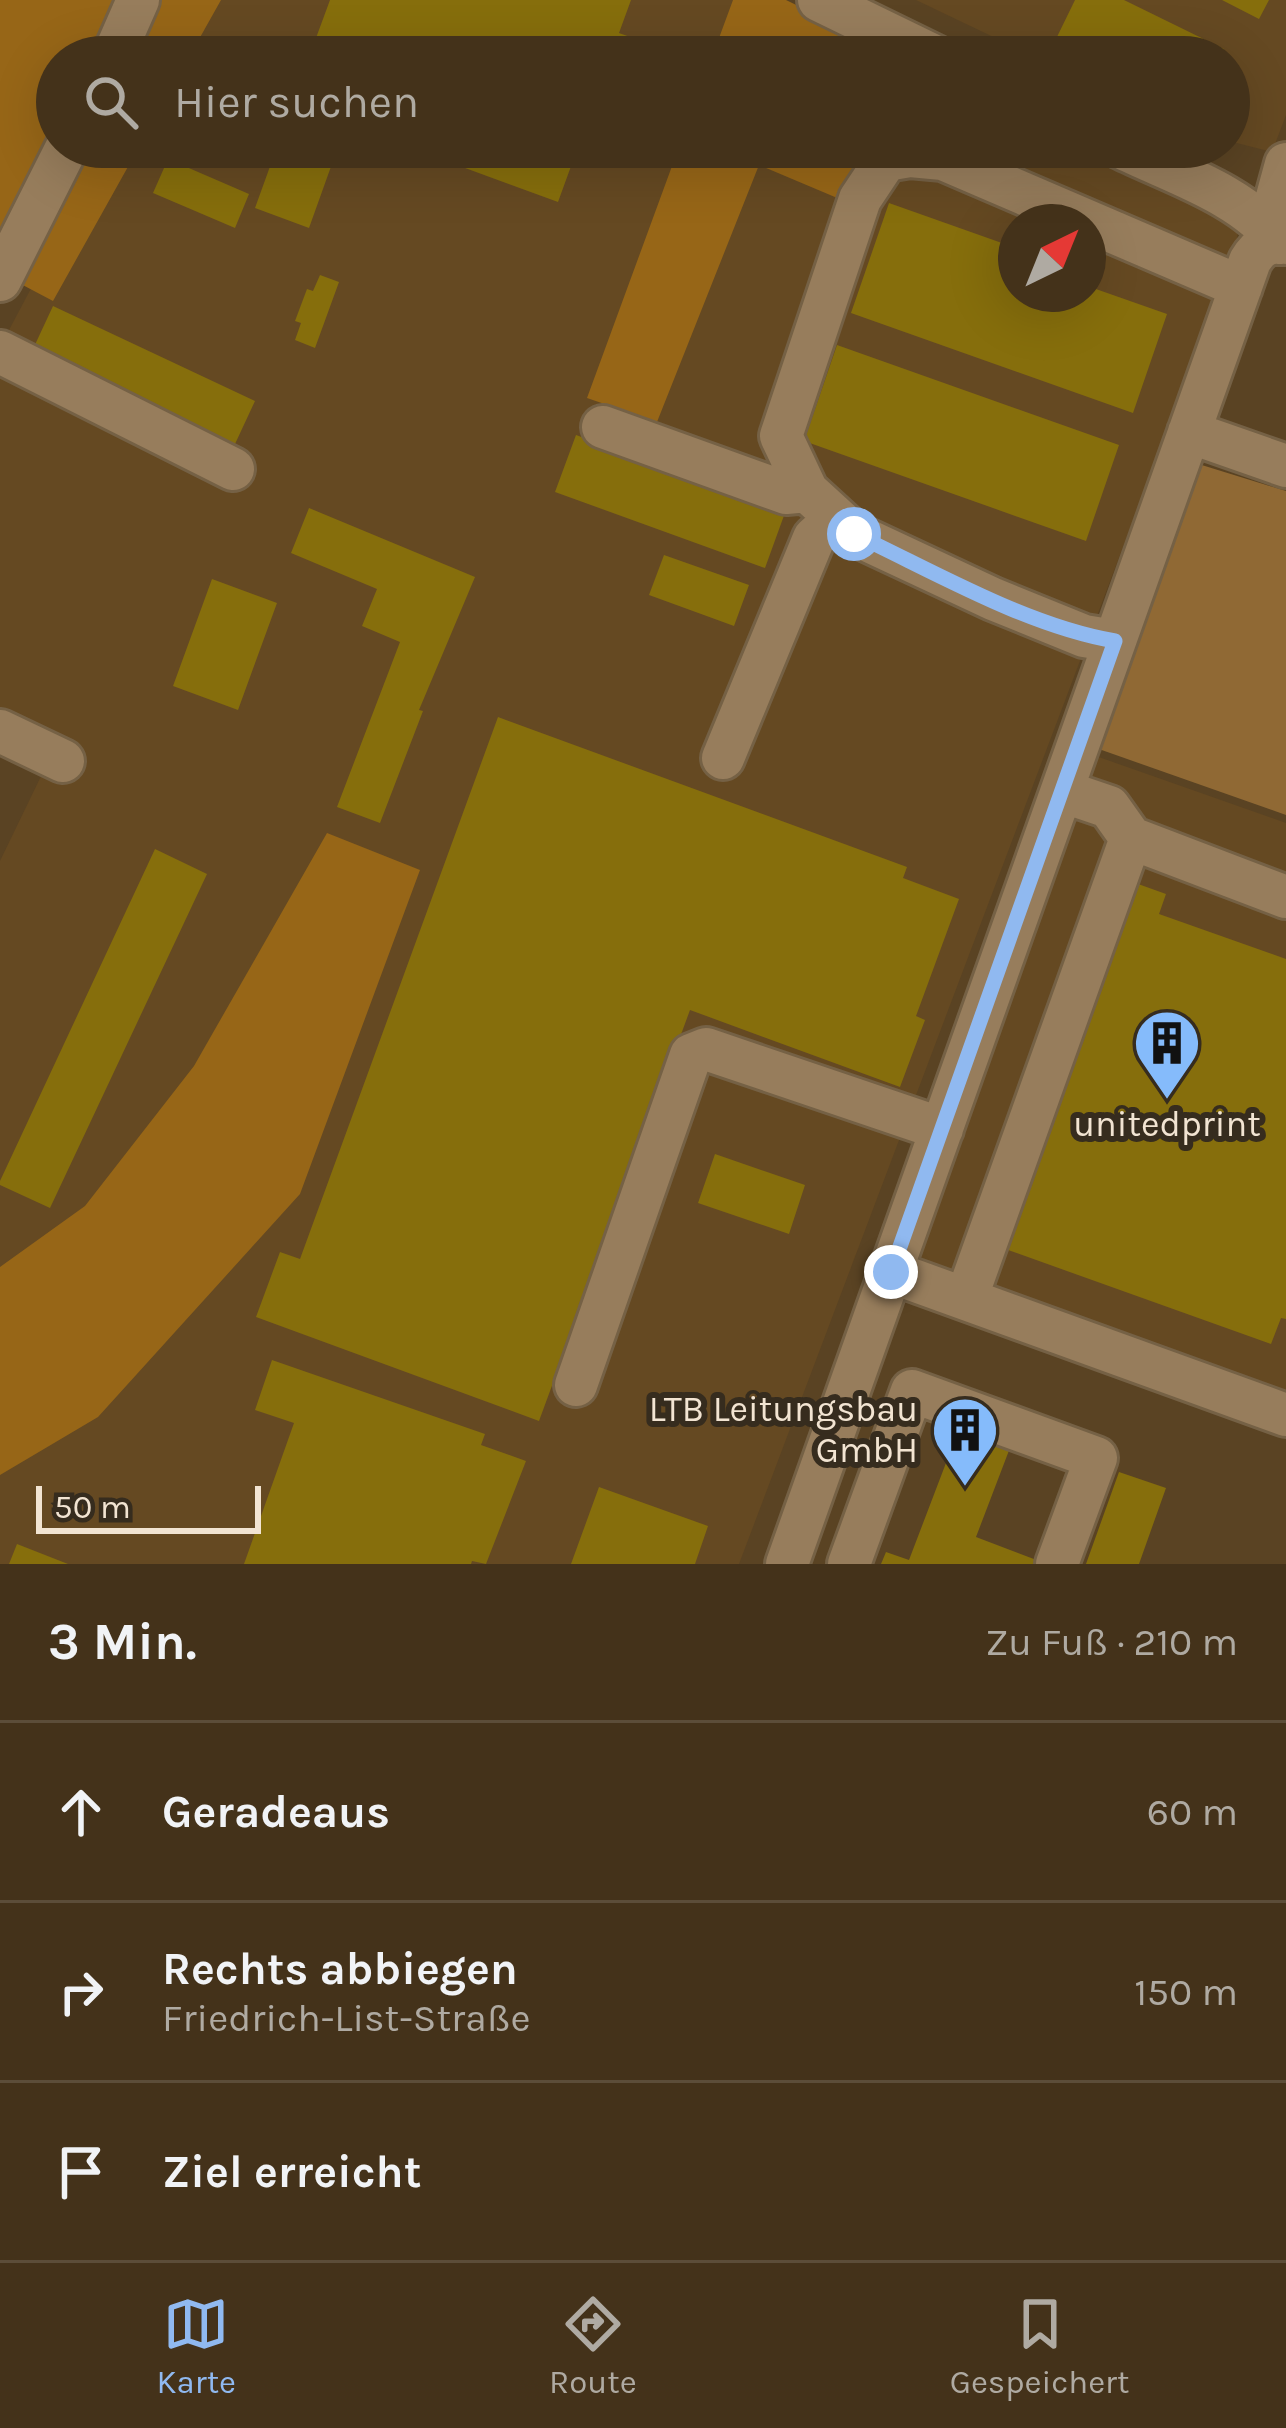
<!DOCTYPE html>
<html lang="de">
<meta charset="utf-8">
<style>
body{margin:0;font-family:Karla,sans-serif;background:#4e3e27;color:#f1f3f6}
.compass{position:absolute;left:998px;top:204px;width:108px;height:108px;border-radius:50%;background:#44321a;box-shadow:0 12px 48px #0002;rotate:43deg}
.scale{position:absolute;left:36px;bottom:30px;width:225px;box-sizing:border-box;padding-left:12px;border:6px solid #f2e4d2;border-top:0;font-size:33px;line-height:42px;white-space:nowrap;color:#f2e4d2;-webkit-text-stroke:9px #362c1e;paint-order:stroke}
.stop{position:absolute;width:36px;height:36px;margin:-27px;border:9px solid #90b9f0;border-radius:50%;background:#fff}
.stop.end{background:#90b9f0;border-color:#fff;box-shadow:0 3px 12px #0008}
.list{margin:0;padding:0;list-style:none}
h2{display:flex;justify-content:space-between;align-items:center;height:156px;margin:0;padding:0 48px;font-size:51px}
h2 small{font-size:39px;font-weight:400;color:#afaaa2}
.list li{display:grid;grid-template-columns:78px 1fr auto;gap:36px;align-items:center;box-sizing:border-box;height:180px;padding:0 48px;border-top:3px solid #5c4d39}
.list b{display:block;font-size:45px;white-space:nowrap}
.list p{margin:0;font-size:39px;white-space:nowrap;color:#afaaa2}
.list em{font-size:39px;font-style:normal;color:#afaaa2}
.icon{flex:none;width:66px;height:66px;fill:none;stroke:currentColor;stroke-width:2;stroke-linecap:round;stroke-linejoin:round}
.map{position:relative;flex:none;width:1286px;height:1564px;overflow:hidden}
.search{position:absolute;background:#44321a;box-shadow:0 12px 48px #0002;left:36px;right:36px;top:36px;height:132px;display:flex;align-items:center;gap:30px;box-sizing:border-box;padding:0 42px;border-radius:66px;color:#afaaa2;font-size:45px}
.sheet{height:696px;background:#44321a}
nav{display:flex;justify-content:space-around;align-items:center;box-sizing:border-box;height:168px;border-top:3px solid #5c4d39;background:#44321a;font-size:33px;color:#afaaa2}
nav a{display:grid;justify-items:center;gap:6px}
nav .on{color:#90b9f0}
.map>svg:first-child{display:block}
.built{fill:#654922;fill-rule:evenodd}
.green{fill:#906934}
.forest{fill:#976617}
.building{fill:#866e0c}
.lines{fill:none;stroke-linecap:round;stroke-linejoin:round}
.minor-casing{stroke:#756145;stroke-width:48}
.minor{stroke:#977d5c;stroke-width:42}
.route{stroke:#90b9f0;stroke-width:15}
.labels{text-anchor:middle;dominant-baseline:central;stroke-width:12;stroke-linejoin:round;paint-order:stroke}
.poi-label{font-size:36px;fill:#f2e4d2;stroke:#362c1e}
</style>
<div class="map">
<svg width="1286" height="1564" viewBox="0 0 1286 1564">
<rect width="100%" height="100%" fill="#5a4323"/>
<path class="built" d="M184 0H771L888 57H153Z
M916 0H1286V115L1272 152 1229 141V57H1035Z
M106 147H1074L1238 212 1237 245 739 1564H0V861L45 768 0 750V347ZM1016 222H1088V294H1016Z
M1093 755 1286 823V1399L915 1261Z"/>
<path class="green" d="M1192 462 1286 491V815L1096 748Z"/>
<path class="forest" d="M0 0H221L189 57H57V147H139L53 301 0 273Z
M733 0H786L901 56 712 57Z
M679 147H864L842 200 759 165 657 422 587 398Z
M327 833 420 870 300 1194 98 1417 0 1475V1267L85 1206 194 1066Z"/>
<path class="building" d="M330 0H631L619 33 683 56 309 57Z
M1075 0H1124L1224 49 1220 57H1086L1055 41Z
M1222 0H1269L1259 19Z
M277 147H338L309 228 255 208Z
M408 147H578L558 202Z
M168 159 249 194 235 228 153 193Z
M889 203 1016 248V294H1088V274L1097 277 1093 288 1167 314 1133 413 851 313Z
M320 275 339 282 315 348 295 340 301 323 295 321 307 289 313 291Z
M53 306 255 401 235 444 33 349Z
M837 345 1119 445 1086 541 804 441Z
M576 435 786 510 765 568 555 492Z
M309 508 475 577 419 710 423 711 380 823 337 807 400 642 362 626 377 589 291 553Z
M664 555 749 585 734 626 649 595Z
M212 579 277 603 238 710 173 686Z
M498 717 907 867 903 878 959 899 916 1016 925 1020 900 1087 690 1010 539 1421 256 1317 280 1252 300 1259Z
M155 849 207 874 50 1208 0 1185V1181Z
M1127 880 1166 894 1159 914 1286 959V1319L1281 1318 1271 1344 997 1246Z
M715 1154 805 1185 789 1234 698 1203Z
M272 1360 485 1434 481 1445 526 1461 486 1564 472 1561 471 1564H244L294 1423 255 1410Z
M962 1421 1013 1440 976 1537 1047 1564H881L886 1552 909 1560Z
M1119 1472 1166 1488 1139 1564H1086Z
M599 1487 708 1526 695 1564H571Z
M17 1544 68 1564H9Z"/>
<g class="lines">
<g class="minor-casing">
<path id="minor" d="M819 0 936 57
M113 57 138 0
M1120 147C1173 173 1243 194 1280 243
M1280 243 1274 208 1286 164
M0 280 67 147
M0 352 233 469
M603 427 786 493 807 491
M1189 432 1286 466
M1115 641 1084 636 993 599 854 534 807 491 781 436 860 199 886 160 910 156 943 159 1241 287
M0 731 63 761
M723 758 814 538 835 519
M1131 838 1286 897
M891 1272 1286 1415
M966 1299 1131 838 1109 807 1062 791
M576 1385 691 1055 706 1049 942 1129
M787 1564 1250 261C1259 246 1268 241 1286 243
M849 1564 912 1391 1096 1458 1057 1564"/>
</g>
<use href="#minor" class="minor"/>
</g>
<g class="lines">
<path class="route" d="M854 534C935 572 1027 626 1115 641L891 1272"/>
</g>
<defs>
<g id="building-pin" transform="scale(3.45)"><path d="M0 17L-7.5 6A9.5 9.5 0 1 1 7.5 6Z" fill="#85bbfb" stroke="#362c1e"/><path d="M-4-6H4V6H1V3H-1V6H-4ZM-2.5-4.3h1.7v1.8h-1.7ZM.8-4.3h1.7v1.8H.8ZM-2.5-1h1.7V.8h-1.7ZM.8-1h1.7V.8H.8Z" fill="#111"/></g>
</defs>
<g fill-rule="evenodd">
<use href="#building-pin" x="1167" y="1043"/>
<use href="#building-pin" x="965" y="1430"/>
</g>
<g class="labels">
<g class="poi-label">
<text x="1167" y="1124">unitedprint</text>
<text x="918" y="1409" text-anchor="end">LTB Leitungsbau<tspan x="918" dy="41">GmbH</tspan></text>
</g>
</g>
</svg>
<svg class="compass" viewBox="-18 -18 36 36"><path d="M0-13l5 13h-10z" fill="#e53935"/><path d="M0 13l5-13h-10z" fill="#afaaa2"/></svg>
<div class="scale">50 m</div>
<div class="stop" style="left:854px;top:534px"></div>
<div class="stop end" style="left:891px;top:1272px"></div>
<div class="search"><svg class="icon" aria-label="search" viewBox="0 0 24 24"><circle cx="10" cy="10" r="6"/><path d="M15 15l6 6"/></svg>Hier suchen</div>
</div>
<section class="sheet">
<h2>3 Min.<small>Zu Fuß · 210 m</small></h2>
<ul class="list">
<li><svg class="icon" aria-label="ahead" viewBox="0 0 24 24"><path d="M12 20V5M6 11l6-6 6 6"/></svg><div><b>Geradeaus</b></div><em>60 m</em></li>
<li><svg class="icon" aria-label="right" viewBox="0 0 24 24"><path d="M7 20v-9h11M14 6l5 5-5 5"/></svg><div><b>Rechts abbiegen</b><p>Friedrich-List-Straße</p></div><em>150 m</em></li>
<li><svg class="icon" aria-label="arrive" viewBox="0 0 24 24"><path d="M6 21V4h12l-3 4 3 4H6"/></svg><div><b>Ziel erreicht</b></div></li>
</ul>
</section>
<nav>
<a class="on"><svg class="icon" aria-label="map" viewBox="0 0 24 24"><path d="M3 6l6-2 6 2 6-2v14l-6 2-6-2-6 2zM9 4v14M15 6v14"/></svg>Karte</a>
<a><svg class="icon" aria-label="directions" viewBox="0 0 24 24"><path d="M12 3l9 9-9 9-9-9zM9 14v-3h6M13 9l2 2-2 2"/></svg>Route</a>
<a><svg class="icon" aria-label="saved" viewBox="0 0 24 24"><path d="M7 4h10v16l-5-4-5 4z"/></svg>Gespeichert</a>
</nav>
